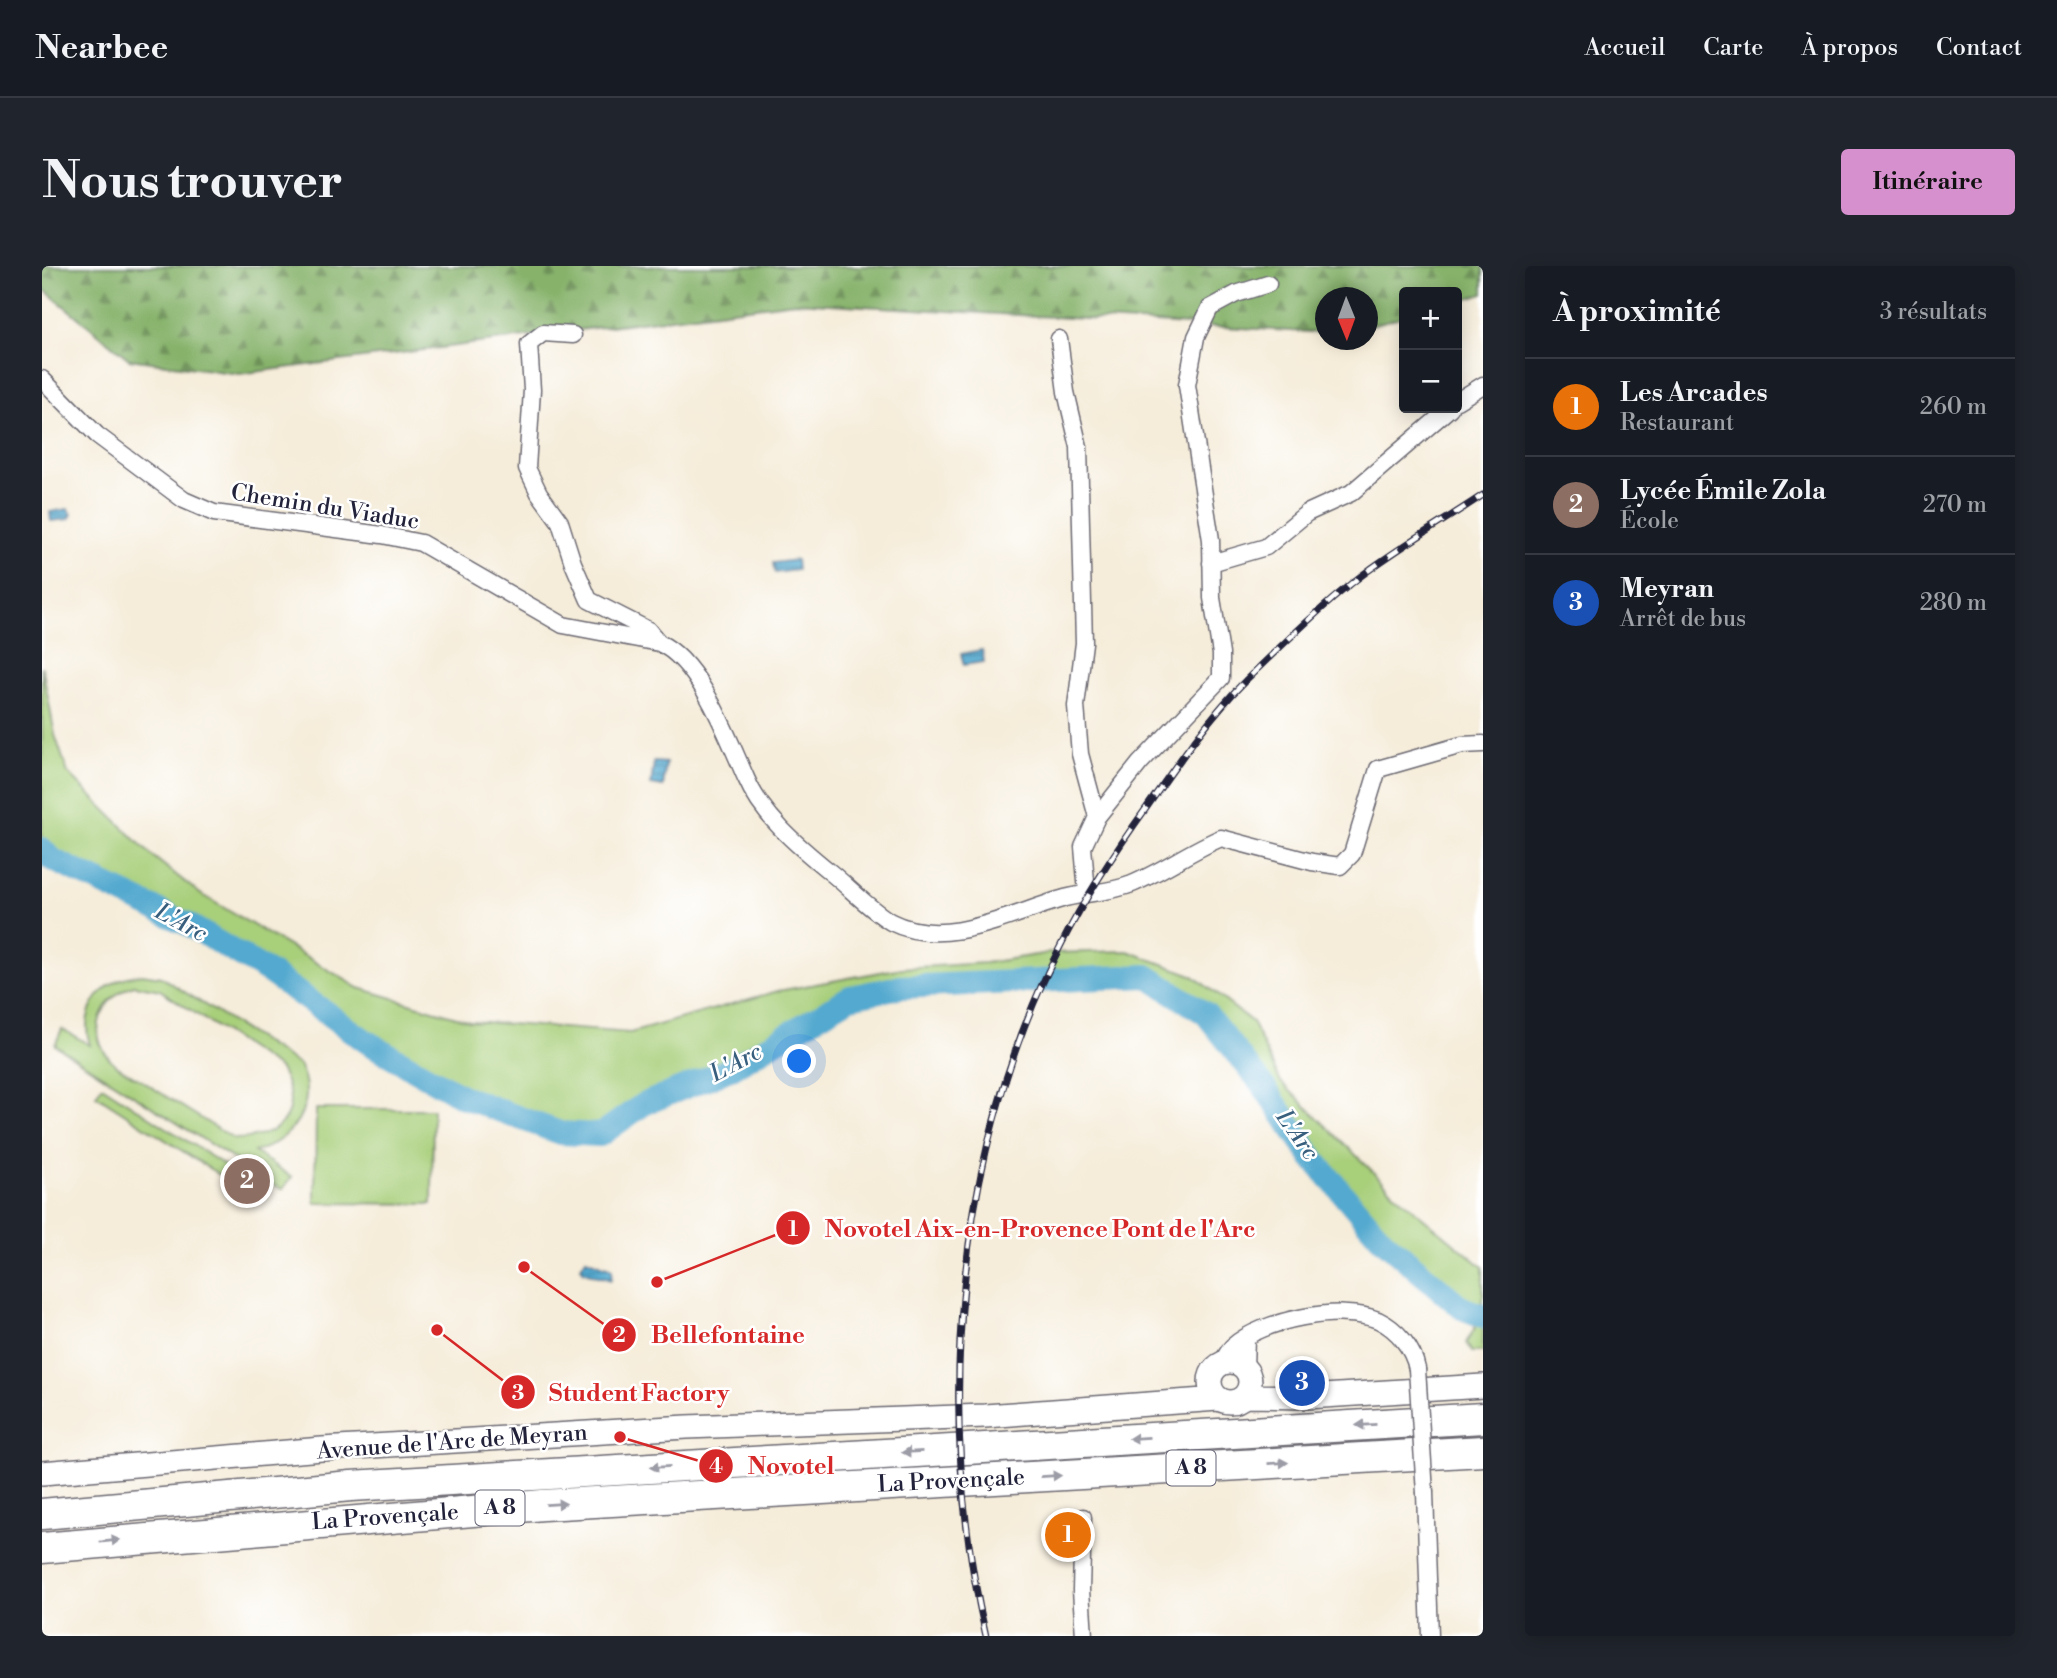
<!DOCTYPE html>
<html lang="fr">
<meta charset="utf-8">
<style>
body{margin:0;font-family:"Libre Bodoni",serif;background:#20242c;color:#f1f3f6}
.controls{position:absolute;right:21px;top:21px;display:grid;overflow:hidden;border-radius:7px;box-shadow:0 4px 18px #0003}
.controls button{width:63px;height:63px;display:grid;place-items:center;padding:0;border:0;border-bottom:2px solid #363941;background:#171b24;color:#f1f3f6;font:35px sans-serif}
.compass{position:absolute;left:1273px;top:21px;width:63px;height:63px;border-radius:50%;background:#171b24;box-shadow:0 4px 18px #0003;rotate:179deg}
.you{position:absolute;left:758px;top:796px;width:24px;height:24px;margin:-18px;border:5px solid #fff;border-radius:50%;background:#1a73e8;box-shadow:0 0 0 10px #1a73e833}
.badge{display:grid;place-items:center;width:46px;height:46px;border-radius:50%;background:#d690ce;color:#fff;font-size:23px;font-weight:700}
.pin{position:absolute;translate:-50% -50%;border:4px solid #fff;box-shadow:0 2px 7px #0006}
.list{margin:0;padding:0;list-style:none}
h2{display:flex;justify-content:space-between;align-items:center;height:91px;margin:0;padding:0 28px;font-size:30px}
h2 small{font-size:23px;font-weight:400;color:#9ea1a6}
.list li{display:grid;grid-template-columns:46px 1fr auto;gap:21px;align-items:center;box-sizing:border-box;height:98px;padding:0 28px;border-top:2px solid #363941}
.list b{display:block;font-size:26px;white-space:nowrap}
.list p{margin:0;font-size:23px;white-space:nowrap;color:#9ea1a6}
.list em{font-size:23px;font-style:normal;color:#9ea1a6}
.map{position:relative;flex:none;width:1441px;height:1370px;overflow:hidden;border-radius:7px}
header{display:flex;align-items:center;gap:42px;box-sizing:border-box;height:98px;padding:0 35px;background:#171b24;border-bottom:2px solid #363941}
header strong{font-size:33px}
nav{display:flex;gap:38px;margin-inline-start:auto;font-size:24px}
.intro{display:flex;align-items:center;justify-content:space-between;box-sizing:border-box;height:168px;padding:0 42px}
h1{margin:0;font-size:49px}
.button{padding:18px 32px;border-radius:7px;background:#d690ce;color:#111;font-size:24px;font-weight:700}
main{display:flex;gap:42px;padding:0 42px}
aside{flex:1;background:#171b24;border-radius:7px;box-shadow:0 4px 18px #0003}
.map>svg:first-child{display:block}
.forest{fill:url(#forest-firs);stroke:#546a52;stroke-width:2}
.park{fill:#a8cf7a;stroke:#65785a;stroke-width:2;fill-rule:evenodd}
.water{fill:url(#water-rules);stroke:#3a6685;stroke-width:2}
.lines{fill:none;stroke-linecap:round;stroke-linejoin:round}
.river{stroke:#52a9cf;stroke-width:24}
.minor-casing{stroke:#6c6972;stroke-width:19}
.secondary-casing{stroke:#6c6972;stroke-width:26}
.motorway-casing{stroke:#6c6972;stroke-width:33}
.minor{stroke:#fff;stroke-width:16}
.secondary{stroke:#fff;stroke-width:23}
.motorway{stroke:#fff;stroke-width:30}
.rail-casing{stroke:#22223b;stroke-width:7}
.rail{stroke:#fff;stroke-width:4.5;stroke-dasharray:13;stroke-linecap:butt}
.minor-bridge-casing{stroke:#6c6972;stroke-width:19;stroke-linecap:butt}
.minor-bridge{stroke:#fff;stroke-width:16}
.oneway{fill:#9c9ca7}
.labels{text-anchor:middle;dominant-baseline:central;stroke-width:5;stroke-linejoin:round;paint-order:stroke}
.shield{fill:#fff;stroke:#646476;stroke-width:2}
.shield-label{font-size:21px;font-weight:bold;fill:#22223b}
.street-label{font-size:23px;fill:#22223b;stroke:#fff}
.water-label{font-size:24px;font-style:italic;fill:#385f7e;stroke:#fff}
.leader{fill:none;stroke:#d62828;stroke-width:2.5}
.callout-dot{fill:#d62828;stroke:#fff;stroke-width:2.5}
.mark-label{font-size:21px;text-anchor:middle;font-weight:bold;fill:#fff}
.callout-label{font-size:24px;text-anchor:middle;font-weight:bold;fill:#d62828;stroke:#fff;stroke-width:5;stroke-linejoin:round;paint-order:stroke}
</style>
<header>
<strong>Nearbee</strong>
<nav><a>Accueil</a><a>Carte</a><a>À propos</a><a>Contact</a></nav>
</header>
<div class="intro"><h1>Nous trouver</h1><a class="button">Itinéraire</a></div>
<main>
<div class="map">
<svg width="1441" height="1370" viewBox="0 0 1441 1370">
<defs>
<pattern id="forest-firs" width="22" height="20" patternUnits="userSpaceOnUse" patternTransform="scale(1.75)"><rect width="22" height="20" fill="#86b26a"/><path d="M5 1l3.5 6h-7zM16 11l3.5 6h-7z" fill="#6d9058"/></pattern>
<pattern id="water-rules" width="6" height="5" patternUnits="userSpaceOnUse" patternTransform="scale(1.75)"><rect width="6" height="5" fill="#52a9cf"/><path d="M0 2.5h6" fill="none" stroke="#4489a9"/></pattern>
</defs>
<rect width="100%" height="100%" fill="#fff"/>
<filter id="ink" filterUnits="userSpaceOnUse"><feTurbulence type="fractalNoise" baseFrequency=".0143" numOctaves="2"/><feDisplacementMap in="SourceGraphic" scale="14" xChannelSelector="R" yChannelSelector="G"/><feConvolveMatrix kernelMatrix="1 2 1 2 8 2 1 2 1" color-interpolation-filters="sRGB"/></filter>
<filter id="wash" filterUnits="userSpaceOnUse"><feTurbulence type="fractalNoise" baseFrequency=".00686" numOctaves="4" result="noise"/><feDisplacementMap in="SourceGraphic" scale="28" xChannelSelector="R" yChannelSelector="G"/><feGaussianBlur stdDeviation="1.57" result="paint"/><feColorMatrix in="noise" values="0 0 0 0 0 0 0 0 0 0 0 0 0 0 0 0 0 1.4 0 .05"/><feComposite in="paint" operator="in"/></filter>
<g filter="url(#wash)">
<rect width="100%" height="100%" fill="#f5ecd9"/>
<path class="forest" d="M0 0H1441V28L1415 35V26H1362V50L1326 60 1325 32H1283V67L753 36 197 108 87 93 0 22Z"/>
<path class="park" d="M0 400 13 469 26 507 109 589 157 627 317 722 428 755 588 767 736 725 860 702 943 697 1007 687 1086 685 1150 709 1210 756 1238 815 1360 934 1441 1001V1086H1430L1424 1077 1440 1050 1420 1042 1340 973 1272 894 1222 821 1164 748 1105 710 858 721 808 731 688 803 602 838 558 869 518 867 419 830 325 776 228 707 132 652 11 594 0 583Z
M100 708 119 711 257 799C278 837 250 876 212 886L250 911 240 924 13 779 20 763 48 779C36 741 63 712 100 708ZM92 719 118 724 238 803C263 848 238 872 192 873 163 855 134 837 105 818 94 811 79 804 70 795 42 768 60 730 92 719Z
M60 820 210 917 204 926 54 829Z
M274 843H391L390 938 273 937Z"/>
<path class="water" d="M26 243 30 248 27 253 9 255 8 246Z
M754 294 755 304 733 307 731 297Z
M940 384 942 396 922 399 919 388Z
M612 496 624 497 621 521 609 519Z
M544 993 570 1003 569 1014 542 1006 539 1001Z"/>
<g class="lines">
<path class="river" d="M0 583 11 594 145 658 228 707 325 776 419 830 518 867 558 869 602 838 688 803 808 731 858 721 1105 710 1164 748 1222 821 1272 894 1340 973 1420 1042 1441 1050"/>
</g>
</g>
<g filter="url(#ink)">
<g class="lines">
<g class="minor-casing">
<path id="minor" d="M531 69 501 67 487 78 490 124 485 202 497 227 518 256 531 297 547 334 606 364 617 377
M1017 73 1024 126 1037 181 1042 377 1034 440 1038 488 1055 551 1041 581 1045 627
M0 113 55 169 142 234 172 247 340 269 379 277 521 359 617 377C658 395 686 472 704 512 720 550 756 580 788 606 807 621 828 644 849 656 904 684 970 647 1023 632 1046 626 1067 627 1090 618 1121 605 1148 585 1179 572L1270 596 1298 600 1310 588 1336 503 1420 479 1441 478
M1415 135 1441 119
M1169 297 1224 281 1265 247 1309 227 1408 142
M1055 551 1098 497 1179 412V388L1170 332 1169 274 1145 119 1154 71 1168 42 1194 28 1226 18
M1179 1098C1183 1092 1186 1085 1191 1080 1220 1054 1299 1038 1336 1054 1355 1063 1371 1082 1375 1103
M1203 1102 1204 1072
M1383 1227 1388 1370
M1041 1251 1039 1324 1042 1370"/>
</g>
<g class="secondary-casing">
<path id="secondary" d="M1168 1116a20 20 0 1 1 40 0a20 20 0 1 1-40 0Z
M1203 1130 1265 1131 1441 1120
M0 1207 280 1183 645 1161 943 1150 1176 1133"/>
</g>
<g class="motorway-casing">
<path id="motorway" d="M0 1248 309 1220 1441 1152
M0 1282 501 1239 1441 1185"/>
</g>
<use href="#minor" class="minor"/>
<use href="#secondary" class="secondary"/>
<use href="#motorway" class="motorway"/>
<g class="rail-casing">
<path id="rail" d="M944 1370C892 1145 913 884 1020 677 1044 630 1074 584 1105 541 1135 498 1167 451 1204 414 1238 381 1285 335 1323 307 1361 279 1402 255 1441 229"/>
</g>
<use href="#rail" class="rail"/>
<g class="minor-bridge-casing">
<path id="minor-bridge" d="M1375 1103 1383 1227"/>
</g>
<use href="#minor-bridge" class="minor-bridge"/>
</g>
<defs><path id="oneway-solid" d="M-6-.8H1V-3.2L6.5 0L1 3.2V.8H-6Z" transform="scale(1.75)"/></defs>
<g class="oneway">
<use href="#oneway-solid" transform="translate(1324 1159) rotate(177)"/>
<use href="#oneway-solid" transform="translate(1097 1172) rotate(177)"/>
<use href="#oneway-solid" transform="translate(870 1186) rotate(177)"/>
<use href="#oneway-solid" transform="translate(1236 1197) rotate(-3)"/>
<use href="#oneway-solid" transform="translate(618 1201) rotate(177)"/>
<use href="#oneway-solid" transform="translate(1009 1210) rotate(-3)"/>
<use href="#oneway-solid" transform="translate(514 1238) rotate(-3)"/>
<use href="#oneway-solid" transform="translate(68 1275) rotate(-6)"/>
</g>
</g>
<g class="labels">
<g class="shield">
<rect x="1124.5" y="1184.5" width="49" height="35" rx="5"/>
<rect x="433.5" y="1224.5" width="49" height="35" rx="5"/>
</g>
<g class="shield-label">
<text x="1149" y="1202">A 8</text>
<text x="458" y="1242">A 8</text>
</g>
<g class="street-label">
<text transform="translate(283 241) rotate(9)">Chemin du Viaduc</text>
<text transform="translate(410 1176) rotate(-4)">Avenue de l'Arc de Meyran</text>
<text transform="translate(909 1215) rotate(-3)">La Provençale</text>
<text transform="translate(343 1251) rotate(-4)">La Provençale</text>
</g>
<g class="water-label">
<text transform="translate(139 657) rotate(28)">L'Arc</text>
<text transform="translate(694 797) rotate(-28)">L'Arc</text>
<text transform="translate(1255 869) rotate(55)">L'Arc</text>
</g>
</g>
<path class="leader" d="M615 1016L751 962M482 1001L577 1069M395 1064L476 1126M578 1171L674 1200"/>
<g class="callout-dot">
<circle cx="615" cy="1016" r="7"/>
<circle cx="482" cy="1001" r="7"/>
<circle cx="395" cy="1064" r="7"/>
<circle cx="578" cy="1171" r="7"/>
<circle cx="751" cy="962" r="18"/>
<circle cx="577" cy="1069" r="18"/>
<circle cx="476" cy="1126" r="18"/>
<circle cx="674" cy="1200" r="18"/>
</g>
<g class="mark-label">
<text x="751" y="970">1</text>
<text x="577" y="1076">2</text>
<text x="476" y="1134">3</text>
<text x="674" y="1207">4</text>
</g>
<g class="callout-label">
<text x="998" y="971">Novotel Aix-en-Provence Pont de l'Arc</text>
<text x="686" y="1077">Bellefontaine</text>
<text x="597" y="1135">Student Factory</text>
<text x="749" y="1208">Novotel</text>
</g>
</svg>
<div class="controls">
<button>+</button>
<button>−</button>
</div>
<svg class="compass" viewBox="-18 -18 36 36"><path d="M0-13l5 13h-10z" fill="#e53935"/><path d="M0 13l5-13h-10z" fill="#9ea1a6"/></svg>
<div class="you"></div>
<div class="pin badge" style="left:1026px;top:1269px;background:#e8710a">1</div>
<div class="pin badge" style="left:205px;top:915px;background:#8d6e63">2</div>
<div class="pin badge" style="left:1260px;top:1117px;background:#1a4fb4">3</div>
</div>
<aside>
<h2>À proximité<small>3 résultats</small></h2>
<ul class="list">
<li><span class="badge" style="background:#e8710a">1</span><div><b>Les Arcades</b><p>Restaurant</p></div><em>260 m</em></li>
<li><span class="badge" style="background:#8d6e63">2</span><div><b>Lycée Émile Zola</b><p>École</p></div><em>270 m</em></li>
<li><span class="badge" style="background:#1a4fb4">3</span><div><b>Meyran</b><p>Arrêt de bus</p></div><em>280 m</em></li>
</ul>
</aside>
</main>
